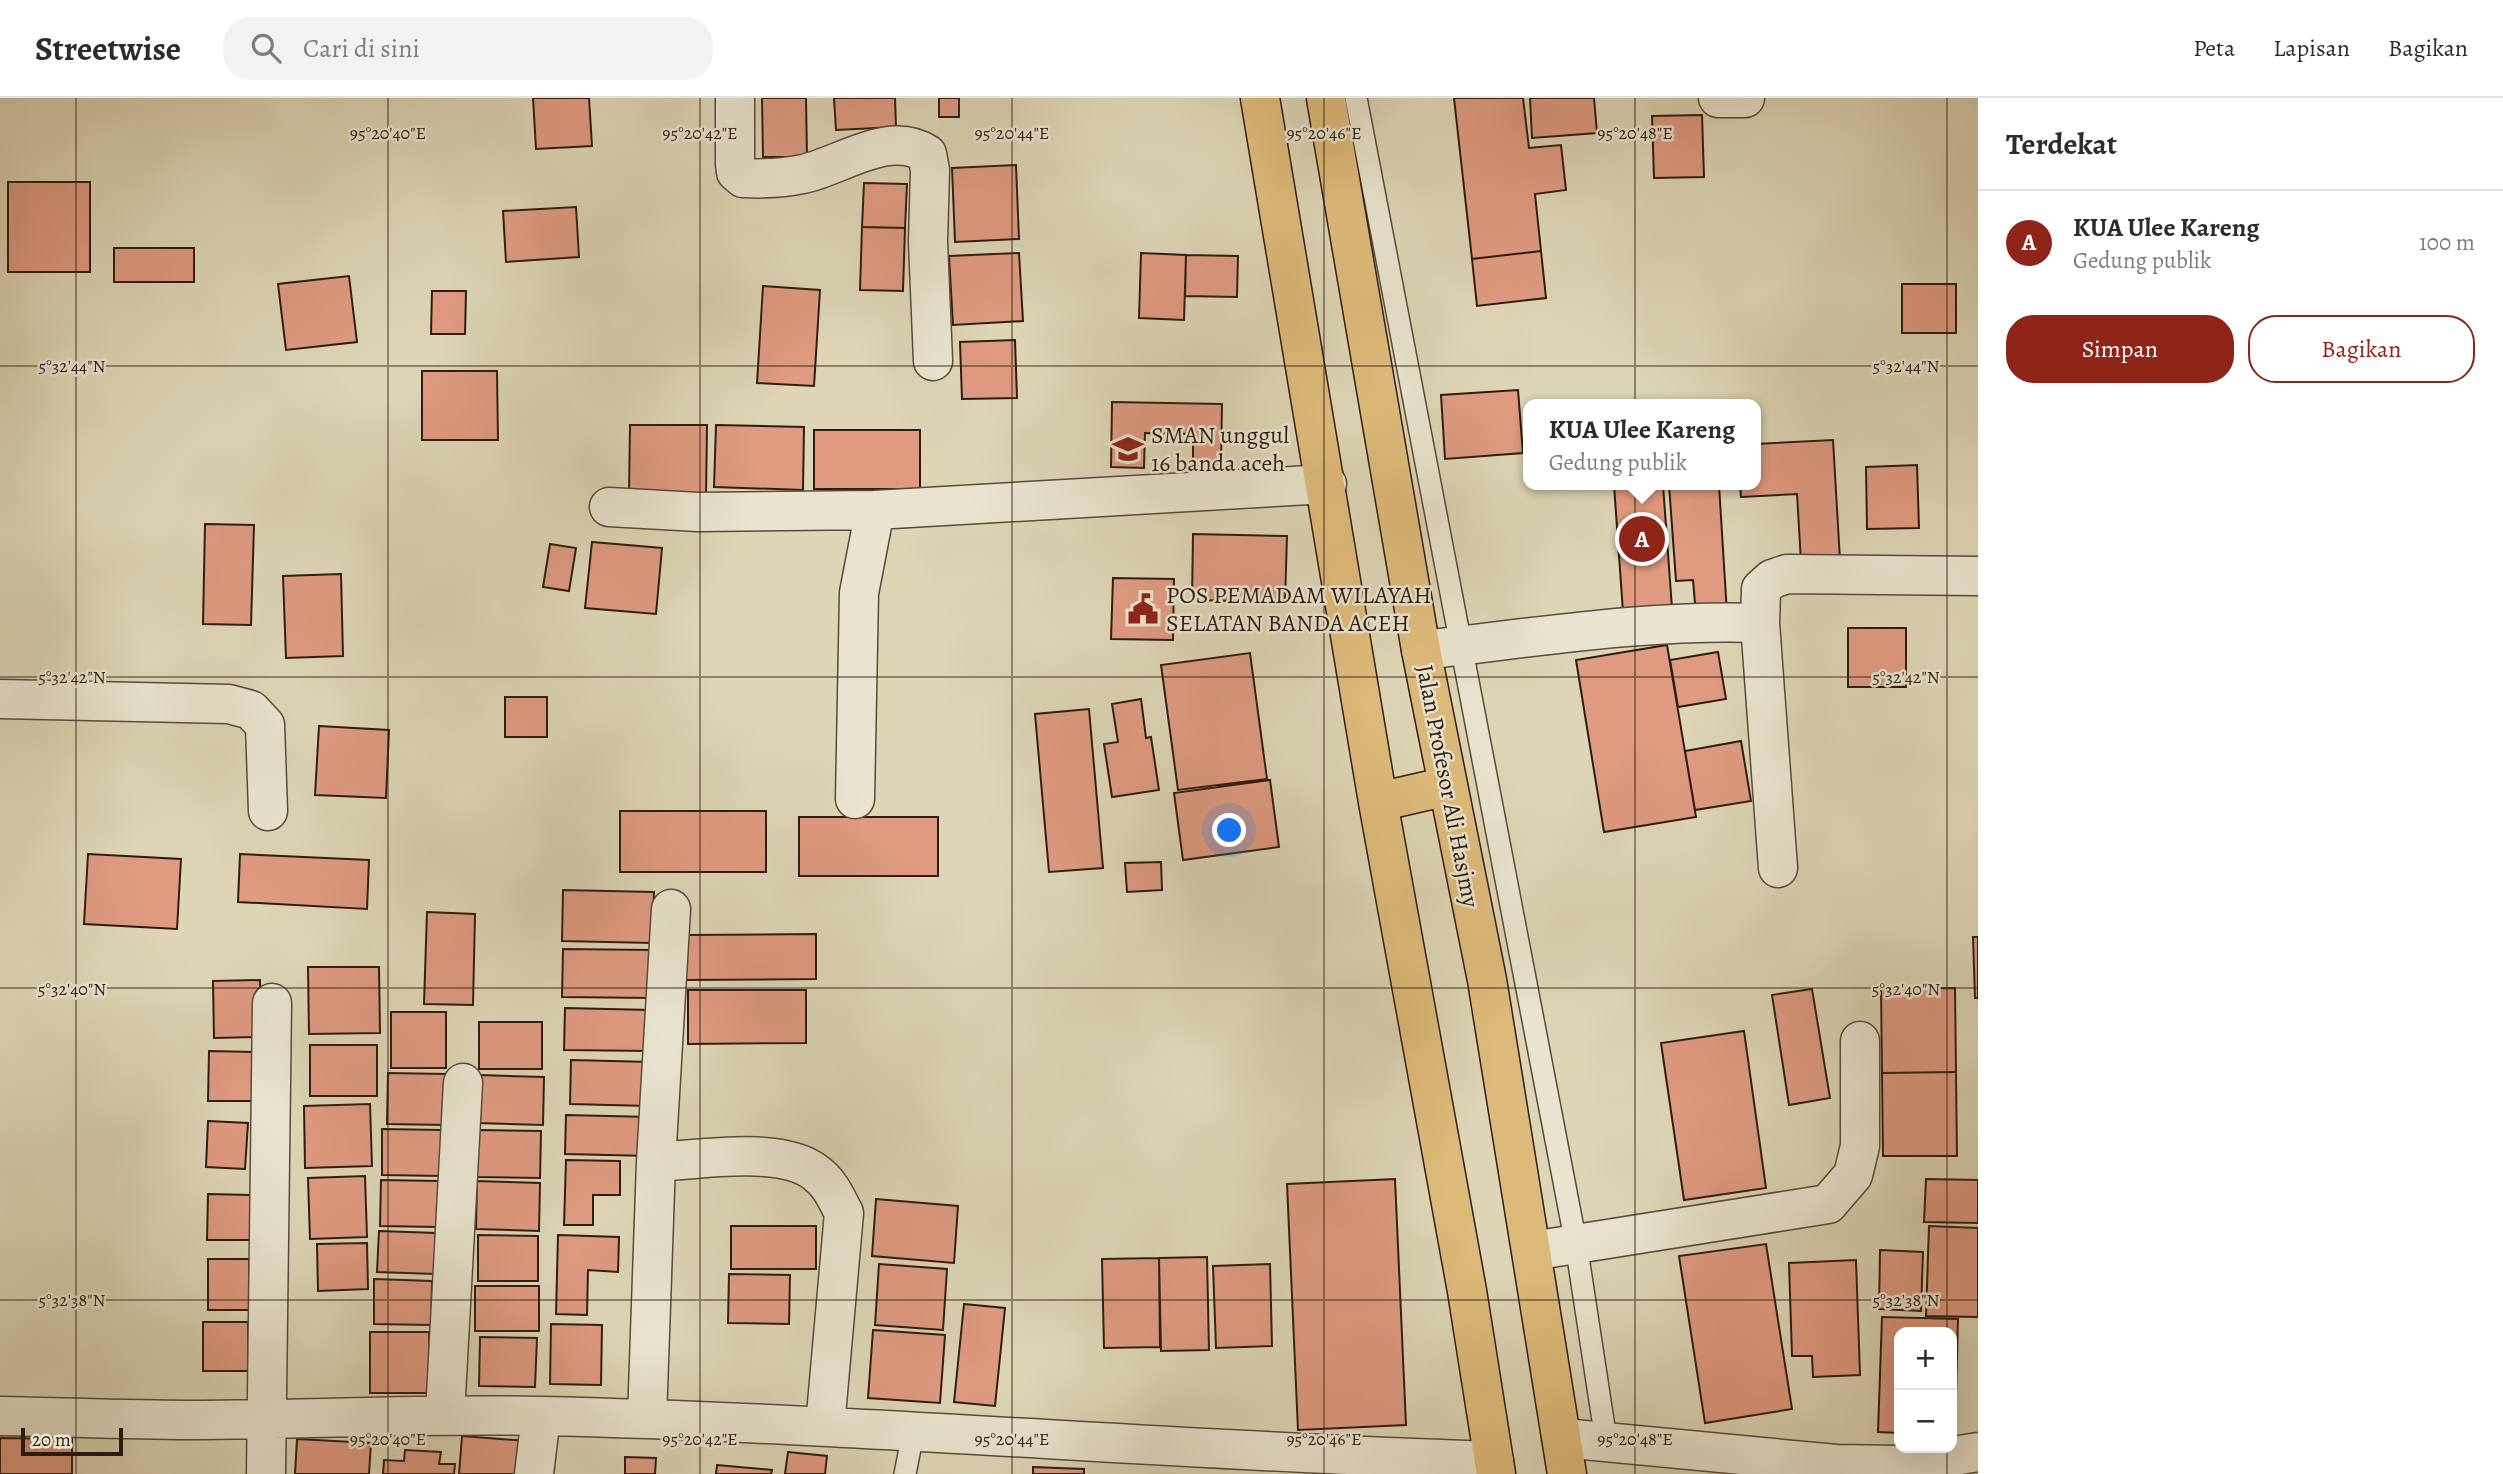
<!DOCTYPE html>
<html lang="id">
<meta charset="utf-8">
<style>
body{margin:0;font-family:Alegreya,serif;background:#f2f2f3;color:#2b2b33}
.controls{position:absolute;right:21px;bottom:21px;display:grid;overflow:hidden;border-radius:14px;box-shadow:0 7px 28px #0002}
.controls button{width:63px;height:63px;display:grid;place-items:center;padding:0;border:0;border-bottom:2px solid #e1e1e2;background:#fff;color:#2b2b33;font:35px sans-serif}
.scale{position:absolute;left:21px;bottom:18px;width:102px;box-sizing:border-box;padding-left:7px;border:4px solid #2d1c12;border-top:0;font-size:19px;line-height:24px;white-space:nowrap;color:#2d1c12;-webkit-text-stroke:5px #e9e4cf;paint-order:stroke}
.you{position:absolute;left:1230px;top:733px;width:24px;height:24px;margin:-18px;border:5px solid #fff;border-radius:50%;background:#1a73e8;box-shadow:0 0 0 10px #1a73e833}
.badge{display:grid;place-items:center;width:46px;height:46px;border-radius:50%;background:#8f2418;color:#fff;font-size:23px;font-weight:700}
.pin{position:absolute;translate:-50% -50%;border:4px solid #fff;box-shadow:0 2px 7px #0006}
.popup{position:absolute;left:1523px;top:301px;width:238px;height:91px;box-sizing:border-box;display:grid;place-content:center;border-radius:14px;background:#fff;filter:drop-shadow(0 2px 5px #0005);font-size:23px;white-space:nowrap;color:#7c7c81}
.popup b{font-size:26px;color:#2b2b33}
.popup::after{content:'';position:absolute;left:50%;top:100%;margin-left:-14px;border:14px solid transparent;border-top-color:#fff}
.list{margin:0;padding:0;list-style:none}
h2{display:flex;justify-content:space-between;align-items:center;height:91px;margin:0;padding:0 28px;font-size:30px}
h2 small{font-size:23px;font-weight:400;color:#7c7c81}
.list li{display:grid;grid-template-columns:46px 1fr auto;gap:21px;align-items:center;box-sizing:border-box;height:105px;padding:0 28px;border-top:2px solid #e1e1e2}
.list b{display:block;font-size:26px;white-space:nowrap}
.list p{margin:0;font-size:23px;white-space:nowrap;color:#7c7c81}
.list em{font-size:23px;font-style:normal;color:#7c7c81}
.actions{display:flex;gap:14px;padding:21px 28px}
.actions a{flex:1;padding:16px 0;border:2px solid #8f2418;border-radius:28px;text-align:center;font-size:24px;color:#8f2418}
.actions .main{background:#8f2418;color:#fff}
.icon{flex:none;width:38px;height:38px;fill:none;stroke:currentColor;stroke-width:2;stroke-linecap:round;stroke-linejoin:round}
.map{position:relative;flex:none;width:1978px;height:1376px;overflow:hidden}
header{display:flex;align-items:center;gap:42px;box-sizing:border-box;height:98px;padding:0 35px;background:#fff;border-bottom:2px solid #e1e1e2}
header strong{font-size:33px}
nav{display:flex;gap:38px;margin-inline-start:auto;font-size:24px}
.search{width:490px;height:63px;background:#f2f2f3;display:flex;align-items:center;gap:18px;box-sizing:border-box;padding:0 24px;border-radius:28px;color:#7c7c81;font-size:26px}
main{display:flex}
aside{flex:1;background:#fff}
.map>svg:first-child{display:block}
.building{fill:#df9a80;stroke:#2d1c12;stroke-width:2}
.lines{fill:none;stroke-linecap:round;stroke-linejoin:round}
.service-casing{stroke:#594a3b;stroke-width:24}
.minor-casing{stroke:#594a3b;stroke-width:41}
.primary-casing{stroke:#2d1c12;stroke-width:41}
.service{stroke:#e9e4cf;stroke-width:21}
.minor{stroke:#e9e4cf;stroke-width:38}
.primary{stroke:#deba7a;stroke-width:38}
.ticks{fill:none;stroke:#2d1c12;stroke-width:2;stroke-opacity:0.45}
.labels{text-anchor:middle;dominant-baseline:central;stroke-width:5;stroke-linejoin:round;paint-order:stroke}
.poi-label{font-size:24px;fill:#2d1c12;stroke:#e9e4cf;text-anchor:start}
.street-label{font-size:24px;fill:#2d1c12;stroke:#e9e4cf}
.ticks-label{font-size:18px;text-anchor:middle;fill:#2d1c12;stroke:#e9e4cf;stroke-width:5;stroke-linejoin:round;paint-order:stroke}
</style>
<header>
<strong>Streetwise</strong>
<div class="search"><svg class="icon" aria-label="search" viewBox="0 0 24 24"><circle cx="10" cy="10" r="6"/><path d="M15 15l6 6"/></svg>Cari di sini</div>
<nav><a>Peta</a><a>Lapisan</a><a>Bagikan</a></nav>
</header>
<main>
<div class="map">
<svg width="1978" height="1376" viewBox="0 0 1978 1376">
<rect width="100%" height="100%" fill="#ddd5b5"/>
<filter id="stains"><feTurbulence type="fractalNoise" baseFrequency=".00286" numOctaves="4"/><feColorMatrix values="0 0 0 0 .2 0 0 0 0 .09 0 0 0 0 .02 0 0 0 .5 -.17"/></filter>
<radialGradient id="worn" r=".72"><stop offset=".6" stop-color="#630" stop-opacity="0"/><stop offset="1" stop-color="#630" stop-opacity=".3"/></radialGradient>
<path class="building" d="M533 0H589L592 48 536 51Z
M762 0H806L807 59H763Z
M834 0H895L896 29 836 32Z
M939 0H959V19H939Z
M1454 0H1523L1529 50 1561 47 1566 92 1535 96 1541 153 1472 161Z
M1530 0H1594L1597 35 1532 40Z
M1702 17 1704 79 1654 80 1652 18Z
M1016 67 1019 141 955 144 952 70Z
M8 84H90V174H8Z
M864 85 907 86 905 130 862 129Z
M576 109 579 159 506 164 503 113Z
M862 129 905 130 903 193 860 192Z
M114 150H194V184H114Z
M1541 153 1546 200 1477 208 1472 161Z
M1019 155 1023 223 953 227 949 158Z
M1141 155 1186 157 1184 222 1139 220Z
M1186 157 1238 158 1237 199 1185 198Z
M349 178 357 244 286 252 278 186Z
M1902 186H1956V235H1902Z
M763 188 820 192 814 288 757 285Z
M432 193H466L465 236H431Z
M1015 242 1017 300 962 301 960 244Z
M422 273H497L498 342H422Z
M1518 292 1523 355 1445 361 1441 297Z
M1112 304 1222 306 1221 366 1193 365V336L1145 335 1144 370 1111 369Z
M630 327H707L706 398 629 397Z
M716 327 804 329 803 392 714 389Z
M814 332H920V391H814Z
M1833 342 1840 462 1801 464 1797 396 1741 399 1740 387H1756V346Z
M1917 367 1919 430 1867 431 1866 369Z
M1614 387H1663L1672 510 1623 514Z
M1669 387H1719L1727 515 1696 517 1693 482 1676 483Z
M205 426 254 427 251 527 203 526Z
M1193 436 1287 438 1285 504 1192 502Z
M592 444 662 450 656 516 585 510Z
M550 446 576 450 569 493 543 489Z
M341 476 343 558 286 560 283 478Z
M1113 480 1174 481 1173 542 1111 541Z
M1848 530H1906V589H1848Z
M1667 547 1696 719 1604 734 1576 562Z
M1718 554 1726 601 1678 609 1670 562Z
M1250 555 1267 681 1178 692 1161 567Z
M505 599H547V639H505Z
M1141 601 1146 640 1151 639 1159 692 1112 699 1104 646 1118 644 1112 606Z
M1089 611 1103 770 1049 774 1035 616Z
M319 628 389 632 386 700 315 697Z
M1741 643 1751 703 1695 712 1685 653Z
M1270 682 1279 749 1183 762 1174 695Z
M620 713H766V774H620Z
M799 719H938V778H799Z
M88 756 181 761 177 831 84 826Z
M240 756 369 762 367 811 238 804Z
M1161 764 1162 792 1127 794 1125 765Z
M563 792 654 794 653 845 562 843Z
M427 814 475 816 473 907 424 906Z
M816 836V881L684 882V837Z
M1973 839H1978V900H1975Z
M563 851 653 852V900L562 899Z
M308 869H379L380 935 309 936Z
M260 882 261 939 214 940 213 883Z
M1955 890 1956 974 1882 975 1881 891Z
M1812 891 1830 1000 1789 1007 1772 897Z
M688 892H806V945L688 946Z
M565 910 651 912V953L564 952Z
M391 914H446V970H391Z
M479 924H542V971H479Z
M1744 933 1766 1090 1684 1102 1661 945Z
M310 947H377V998H310Z
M209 953 254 954 253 1003H208Z
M571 962 651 964 649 1008 570 1006Z
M1956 974 1957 1058H1883L1882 975Z
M388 975 447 976 446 1027 387 1026Z
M479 977 544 979 543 1027 478 1025Z
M370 1006 372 1068 305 1070 304 1008Z
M566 1017 651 1019 650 1058 565 1056Z
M208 1023 248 1025 245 1071 206 1069Z
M382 1031 441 1032V1078L382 1077Z
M477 1032 541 1033 540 1080 477 1079Z
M566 1062 620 1063V1097H593V1127H564Z
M365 1078 367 1139 310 1141 308 1080Z
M1395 1081 1406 1327 1298 1332 1287 1086Z
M1926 1081 1978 1082V1125L1924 1124Z
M381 1082 439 1083 438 1129 380 1128Z
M477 1083 540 1085 539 1133 476 1131Z
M208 1096 251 1097V1142H207Z
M876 1101 958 1108 954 1165 872 1158Z
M731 1128H816V1171H731Z
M1929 1128 1978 1130V1219L1926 1218Z
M379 1133 437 1135 435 1176 377 1174Z
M478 1137 538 1138V1183H478Z
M558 1137 619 1139 618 1174 588 1172 587 1217 556 1216Z
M367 1145 368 1191 318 1193 317 1146Z
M1766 1146 1792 1311 1705 1325 1679 1158Z
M1880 1152 1923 1154 1921 1213 1879 1211Z
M1207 1159 1209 1252 1161 1253 1159 1160Z
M1159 1160 1160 1249 1104 1250 1102 1161Z
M208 1161H249V1212H208Z
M1856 1162 1860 1277 1813 1279 1812 1258H1792L1789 1165Z
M879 1166 947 1171 943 1232 875 1227Z
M1270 1166 1272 1248 1216 1250 1213 1168Z
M729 1176 790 1177 789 1226 728 1225Z
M374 1181 432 1183 431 1227 374 1226Z
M475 1188H539V1233H475Z
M964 1206 1005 1210 995 1308 954 1304Z
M1882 1219 1958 1221 1955 1337 1952 1336V1234H1899V1335L1878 1334Z
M203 1224H248V1273H203Z
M551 1226 602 1227 601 1287 550 1286Z
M873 1232 945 1237 940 1305 868 1300Z
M370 1234H429V1295H370Z
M480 1239 537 1240 535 1289 479 1288Z
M462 1338 528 1343 526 1376H459Z
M0 1340 72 1341V1376H0Z
M297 1341 371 1345 369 1376H295Z
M405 1352 441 1354 439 1366H455L454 1376H383L384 1362 404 1363Z
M788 1354 827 1358 825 1376H785Z
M625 1359 656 1360 655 1376H625Z
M717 1367 772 1372 771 1376H716Z
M1033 1369 1084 1371V1376H1033Z"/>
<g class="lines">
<g class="service-casing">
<path id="service" d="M1356 0 1576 1146 1606 1342
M905 1376 913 1335"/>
</g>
<g class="minor-casing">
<path id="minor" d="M735 0V66L736 74 743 80C762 81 784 80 803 76 841 68 889 31 927 56L930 72 928 144 933 263
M1718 0H1745
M609 409 698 414 875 412
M1760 525 1761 491 1772 481 1787 476 1978 478
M1421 552C1533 540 1647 521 1760 525L1778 770
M0 601 229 606 251 612 265 627 268 713
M855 701 859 495 875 412 1327 386
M656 1064C698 1062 781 1047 816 1075 830 1085 836 1100 844 1115L825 1328
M1532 1153 1828 1106 1853 1077 1860 1048V943
M445 1316 463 985
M0 1318C63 1319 125 1322 188 1322 306 1322 423 1315 541 1318 859 1325 1176 1353 1494 1363
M647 1321 656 1064 671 811
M1563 1340 1836 1366 1900 1367 1978 1354
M266 1376 272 905
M534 1376 541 1318"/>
</g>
<g class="primary-casing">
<path id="primary" d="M1260 0 1378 704 1467 1193 1496 1376
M1326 0 1421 552 1487 882 1567 1376
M1378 704 1448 688"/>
</g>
<use href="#service" class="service"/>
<use href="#minor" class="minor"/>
<use href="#primary" class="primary"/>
</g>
<path class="ticks" d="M76 0V1376M388 0V1376M700 0V1376M1012 0V1376M1324 0V1376M1635 0V1376M1947 0V1234M0 268H1978M0 579H1978M0 890H1978M0 1202H1978M1947 1350V1376"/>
<defs>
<g id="school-bare" transform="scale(2.415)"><path d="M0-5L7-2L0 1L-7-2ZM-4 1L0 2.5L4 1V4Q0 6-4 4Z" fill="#8f2418" stroke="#e9e4cf" stroke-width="2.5" paint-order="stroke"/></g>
<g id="civic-bare" transform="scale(2.415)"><path d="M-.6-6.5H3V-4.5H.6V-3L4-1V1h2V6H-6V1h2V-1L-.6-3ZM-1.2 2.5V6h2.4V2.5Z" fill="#8f2418" stroke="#e9e4cf" stroke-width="2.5" paint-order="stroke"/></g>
</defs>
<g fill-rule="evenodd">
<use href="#school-bare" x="1128" y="351"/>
<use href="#civic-bare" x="1143" y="511"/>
</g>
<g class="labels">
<g class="poi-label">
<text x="1151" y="337">SMAN unggul<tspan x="1151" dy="28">16 banda aceh</tspan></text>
<text x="1166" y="497">POS PEMADAM WILAYAH<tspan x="1166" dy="28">SELATAN BANDA ACEH</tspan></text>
</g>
<g class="street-label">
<text transform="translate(1448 688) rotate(79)">Jalan Profesor Ali Hasjmy</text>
</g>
</g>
<g class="ticks-label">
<text x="388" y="41">95°20'40"E</text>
<text x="700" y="41">95°20'42"E</text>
<text x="1012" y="41">95°20'44"E</text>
<text x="1324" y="41">95°20'46"E</text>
<text x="1635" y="41">95°20'48"E</text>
<text x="72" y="274">5°32'44"N</text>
<text x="1906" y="274">5°32'44"N</text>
<text x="72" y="585">5°32'42"N</text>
<text x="1906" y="585">5°32'42"N</text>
<text x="72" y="897">5°32'40"N</text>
<text x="1906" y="897">5°32'40"N</text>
<text x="72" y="1208">5°32'38"N</text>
<text x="1906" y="1208">5°32'38"N</text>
<text x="388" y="1347">95°20'40"E</text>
<text x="700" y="1347">95°20'42"E</text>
<text x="1012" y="1347">95°20'44"E</text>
<text x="1324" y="1347">95°20'46"E</text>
<text x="1635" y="1347">95°20'48"E</text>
</g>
<rect width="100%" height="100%" filter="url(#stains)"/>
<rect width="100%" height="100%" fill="url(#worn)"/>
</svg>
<div class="controls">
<button>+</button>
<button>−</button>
</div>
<div class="scale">20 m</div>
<div class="you"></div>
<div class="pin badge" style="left:1642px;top:441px">A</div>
<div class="popup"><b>KUA Ulee Kareng</b>Gedung publik</div>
</div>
<aside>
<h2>Terdekat<small></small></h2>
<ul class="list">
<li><span class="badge">A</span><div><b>KUA Ulee Kareng</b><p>Gedung publik</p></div><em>100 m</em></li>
</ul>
<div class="actions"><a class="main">Simpan</a><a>Bagikan</a></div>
</aside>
</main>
